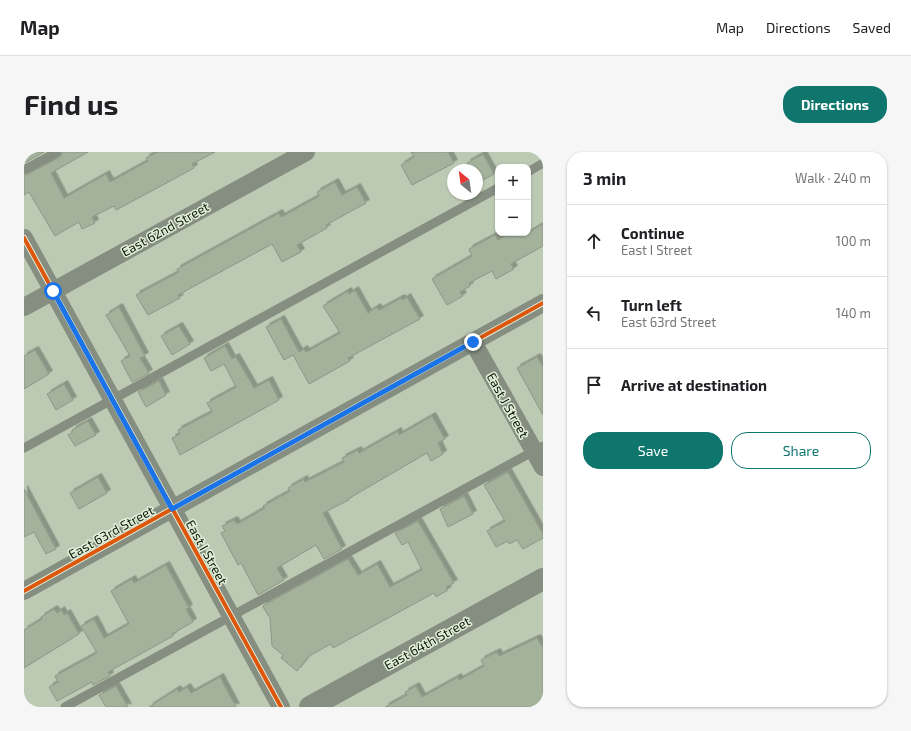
<!DOCTYPE html>
<meta charset="utf-8">
<style>
body{margin:0;font-family:"Exo 2",sans-serif;background:#f6f6f6;color:#202124}
.controls{position:absolute;right:12px;top:12px;display:grid;overflow:hidden;border-radius:8px;box-shadow:0 1px 3px #0004}
.controls button{width:36px;height:36px;display:grid;place-items:center;padding:0;border:0;border-bottom:1px solid #e0e0e0;background:#fff;color:#202124;font:20px sans-serif}
.compass{position:absolute;left:423px;top:12px;width:36px;height:36px;border-radius:50%;background:#fff;box-shadow:0 1px 3px #0004;rotate:331deg}
.stop{position:absolute;width:12px;height:12px;margin:-9px;border:3px solid #1a73e8;border-radius:50%;background:#fff}
.stop.end{background:#1a73e8;border-color:#fff;box-shadow:0 1px 4px #0008}
.list{margin:0;padding:0;list-style:none}
h2{display:flex;justify-content:space-between;align-items:center;height:52px;margin:0;padding:0 16px;font-size:17px}
h2 small{font-size:13px;font-weight:400;color:#757577}
.list li{display:grid;grid-template-columns:26px 1fr auto;gap:12px;align-items:center;box-sizing:border-box;height:72px;padding:0 16px;border-top:1px solid #e0e0e0}
.list b{display:block;font-size:15px;white-space:nowrap}
.list p{margin:0;font-size:13px;white-space:nowrap;color:#757577}
.list em{font-size:13px;font-style:normal;color:#757577}
.actions{display:flex;gap:8px;padding:12px 16px}
.actions a{flex:1;padding:9px 0;border:1px solid #0f766e;border-radius:16px;text-align:center;font-size:14px;color:#0f766e}
.actions .main{background:#0f766e;color:#fff}
.icon{flex:none;width:22px;height:22px;fill:none;stroke:currentColor;stroke-width:2;stroke-linecap:round;stroke-linejoin:round}
.map{position:relative;flex:none;width:519px;height:555px;overflow:hidden;border-radius:16px}
header{display:flex;align-items:center;gap:24px;box-sizing:border-box;height:56px;padding:0 20px;background:#fff;border-bottom:1px solid #e0e0e0}
header strong{font-size:19px}
nav{display:flex;gap:22px;margin-inline-start:auto;font-size:14px}
.intro{display:flex;align-items:center;justify-content:space-between;box-sizing:border-box;height:96px;padding:0 24px}
h1{margin:0;font-size:28px}
.button{padding:10px 18px;border-radius:16px;background:#0f766e;color:#fff;font-size:14px;font-weight:700}
main{display:flex;gap:24px;padding:0 24px}
aside{flex:1;background:#fff;border-radius:16px;box-shadow:0 1px 3px #0004}
.map>svg:first-child{display:block}
.building{fill:#a4b29c;stroke:#8c9785;filter:url(#shadow)}
.lines{fill:none;stroke-linecap:round;stroke-linejoin:round}
.service{stroke:#858e80;stroke-width:9}
.minor{stroke:#858e80;stroke-width:18}
.tertiary{stroke:#858e80;stroke-width:22}
.cycleway-casing{stroke:#e2f0da;stroke-width:6}
.cycleway{stroke:#dd560c;stroke-width:4}
.route{stroke:#1a73e8;stroke-width:5}
.labels{text-anchor:middle;dominant-baseline:central;stroke-width:3;stroke-linejoin:round;paint-order:stroke}
.street-label{font-size:13px;fill:#0f1909;stroke:#e2f0da}
</style>
<header>
<strong>Map</strong>
<nav><a>Map</a><a>Directions</a><a>Saved</a></nav>
</header>
<div class="intro"><h1>Find us</h1><a class="button">Directions</a></div>
<main>
<div class="map">
<svg width="519" height="555" viewBox="0 0 519 555">
<defs>
<filter id="shadow"><feDropShadow dx="3.5" dy="-3.5" stdDeviation="0" flood-color="#0004"/></filter>
</defs>
<rect width="100%" height="100%" fill="#bccab4"/>
<path class="building" d="M0 0H20L0 11Z
M39 0H64L27 21 40 46 82 22 86 30 124 9 122 6 133 0H191L168 12 170 16 137 34 92 58 90 54 68 65 71 71 58 77 55 70 31 84 5 40 0 43V24L36 5Z
M387 0H424L430 11 388 33 377 13 390 5Z
M459 2 470 22 454 31 453 18H447L443 11Z
M311 30 318 43 333 35 342 51 302 73 303 76 273 93 277 100 258 110 248 92 154 143 156 146 124 163 112 143 155 120 153 117 255 61 257 65 295 44 293 40Z
M519 72V94L487 112 490 117 472 127 468 119 445 131 446 134 436 140 439 144 423 153 408 127 448 104 445 97 471 83 474 88 486 81H504Z
M331 138 344 161 353 155 355 158 377 146 379 148 383 145 396 167 324 206 326 209 285 232 269 203 260 208 242 175 257 167 275 200 280 197 282 200 316 181 299 154 324 139 325 142Z
M95 155 121 204 116 206 125 221 108 230 97 209 106 204 82 163Z
M155 174 166 192 148 203 137 184Z
M201 194 208 207 212 205 230 236 245 228 255 248 156 303 148 286 156 282 154 278 188 260 183 251 212 235 200 212 187 219 180 206Z
M11 198 25 222 0 237V204Z
M513 205 519 215V263L493 216Z
M135 229 142 243 122 255 114 240Z
M40 232 49 248 32 258 23 242Z
M408 264 421 287 414 291 419 302 407 309 403 301 324 347 325 348 299 361 318 397 300 407 292 393 253 416 260 428 234 443 217 411 214 413 197 381 201 379 198 374 210 368 213 372 241 356 239 354 266 339 264 336 280 327 281 330 320 310 318 306 334 298 335 301 374 279 375 283Z
M64 269 72 283 51 294 44 283 49 280 48 278Z
M484 320 519 382V386L499 397 493 388 485 392 484 389 472 395 463 379 481 369 460 333Z
M74 325 83 341 55 357 46 341Z
M0 337 32 397 22 402 10 380 0 385Z
M440 344 449 362 424 375 416 357Z
M394 369 430 431 422 435 424 438 412 445 410 441 309 496 307 492 285 504 273 519 257 506 259 503 248 494 246 466 239 455 240 453 324 407 334 423 353 412 366 435 398 418 384 390 378 393 371 381Z
M142 413 165 456 162 457 169 470 148 482 149 484 84 520 86 524 69 533 68 530 33 549 25 535 34 530 31 524 73 501 57 474 70 467 80 486 105 472 87 439 108 427 110 431Z
M30 457 33 461 37 458 40 463 43 461 55 482 0 516V478L18 467 17 465Z
M513 486 519 496V551L512 555H361L383 543 381 540 392 534 398 545 434 525 435 528 460 514 457 508 473 500 475 504Z
M196 525 212 555H125L153 537 155 540 163 535 167 541Z
M92 534 104 555H82L75 543Z"/>
<g class="lines">
<path class="service" d="M0 18 33 0
M504 20 519 11
M0 296 474 36
M41 555 519 294"/>
<path class="minor" d="M0 86 257 555
M0 155 282 0
M449 190 519 315
M0 439 519 151"/>
<path class="tertiary" d="M286 555 519 427"/>
<g class="cycleway-casing">
<path id="cycleway" d="M0 86 257 555
M0 439 519 151"/>
</g>
<use href="#cycleway" class="cycleway"/>
</g>
<g class="lines">
<path class="route" d="M29 139 148 357 449 190"/>
</g>
<g class="labels">
<g class="street-label">
<text transform="translate(141 77) rotate(-29)">East 62nd Street</text>
<text transform="translate(484 253) rotate(61)">East J Street</text>
<text transform="translate(87 380) rotate(-29)">East 63rd Street</text>
<text transform="translate(183 400) rotate(61)">East I Street</text>
<text transform="translate(403 491) rotate(-29)">East 64th Street</text>
</g>
</g>
</svg>
<div class="controls">
<button>+</button>
<button>−</button>
</div>
<svg class="compass" viewBox="-18 -18 36 36"><path d="M0-13l5 13h-10z" fill="#e53935"/><path d="M0 13l5-13h-10z" fill="#757577"/></svg>
<div class="stop" style="left:29px;top:139px"></div>
<div class="stop end" style="left:449px;top:190px"></div>
</div>
<aside>
<h2>3 min<small>Walk · 240 m</small></h2>
<ul class="list">
<li><svg class="icon" aria-label="ahead" viewBox="0 0 24 24"><path d="M12 20V5M6 11l6-6 6 6"/></svg><div><b>Continue</b><p>East I Street</p></div><em>100 m</em></li>
<li><svg class="icon" aria-label="left" viewBox="0 0 24 24"><path d="M17 20v-9H6M10 6l-5 5 5 5"/></svg><div><b>Turn left</b><p>East 63rd Street</p></div><em>140 m</em></li>
<li><svg class="icon" aria-label="arrive" viewBox="0 0 24 24"><path d="M6 21V4h12l-3 4 3 4H6"/></svg><div><b>Arrive at destination</b></div></li>
</ul>
<div class="actions"><a class="main">Save</a><a>Share</a></div>
</aside>
</main>
